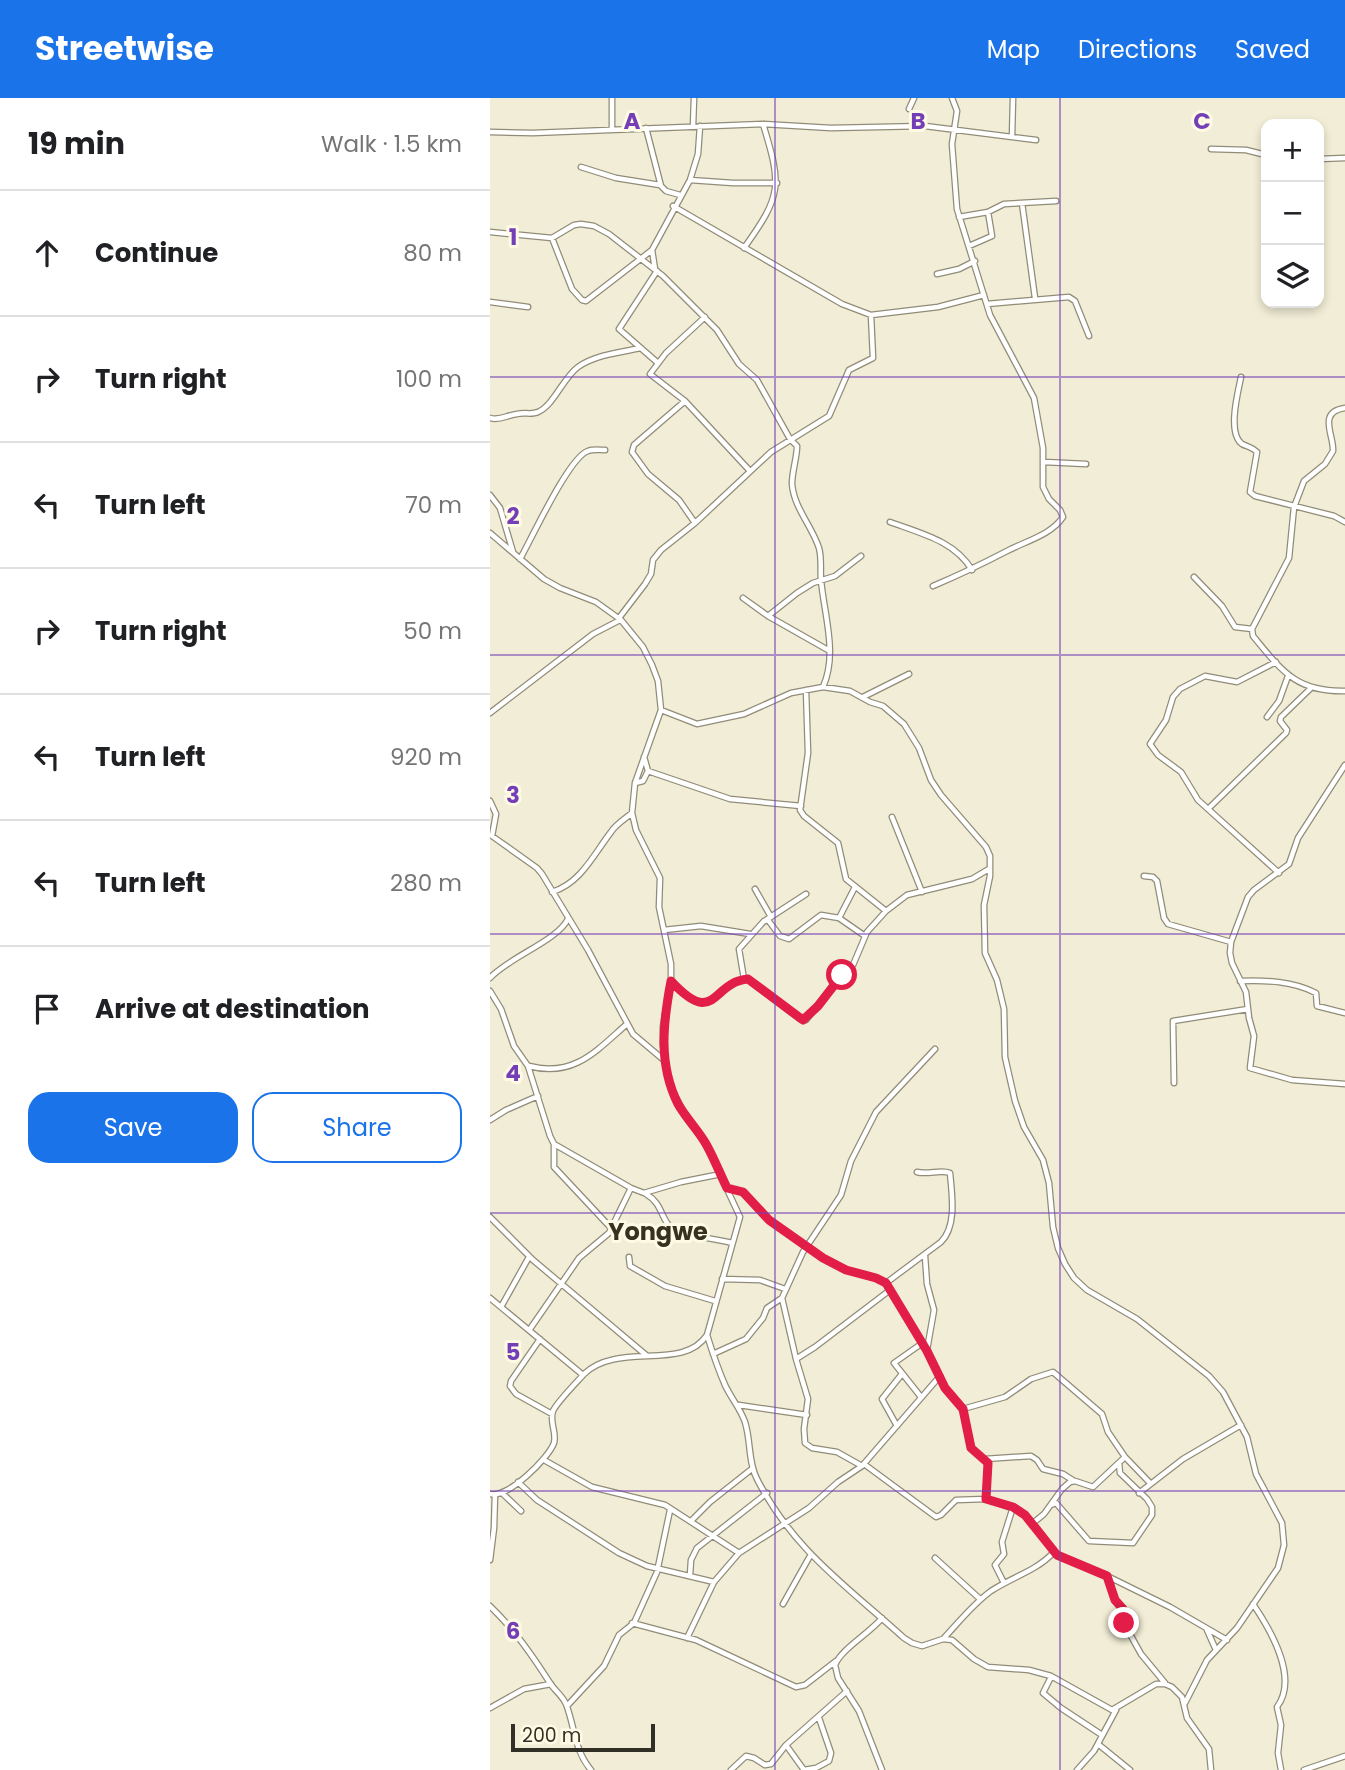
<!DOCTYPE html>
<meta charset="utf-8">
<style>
body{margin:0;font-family:Poppins,sans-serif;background:#f6f6f6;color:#202124}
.controls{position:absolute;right:21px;top:21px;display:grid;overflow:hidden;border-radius:14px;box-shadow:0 4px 10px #0003}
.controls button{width:63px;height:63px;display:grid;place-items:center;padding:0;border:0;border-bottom:2px solid #e0e0e0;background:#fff;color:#202124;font:35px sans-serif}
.scale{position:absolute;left:21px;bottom:18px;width:144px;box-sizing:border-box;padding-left:7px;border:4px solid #312f26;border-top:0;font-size:19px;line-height:24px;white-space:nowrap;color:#312f26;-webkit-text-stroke:5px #fffae3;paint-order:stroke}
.stop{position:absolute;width:21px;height:21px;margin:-16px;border:5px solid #e11d48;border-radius:50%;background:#fff}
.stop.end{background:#e11d48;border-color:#fff;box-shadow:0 2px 7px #0008}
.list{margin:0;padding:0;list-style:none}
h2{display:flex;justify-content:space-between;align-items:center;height:91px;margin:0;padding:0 28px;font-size:30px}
h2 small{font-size:23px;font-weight:400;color:#757577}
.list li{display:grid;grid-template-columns:46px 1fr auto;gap:21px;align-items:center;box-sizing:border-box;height:126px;padding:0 28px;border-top:2px solid #e0e0e0}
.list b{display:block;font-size:26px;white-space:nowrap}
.list em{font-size:23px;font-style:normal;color:#757577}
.actions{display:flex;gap:14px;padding:21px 28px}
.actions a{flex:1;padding:16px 0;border:2px solid #1a73e8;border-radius:21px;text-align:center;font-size:24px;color:#1a73e8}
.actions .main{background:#1a73e8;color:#fff}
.icon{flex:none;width:38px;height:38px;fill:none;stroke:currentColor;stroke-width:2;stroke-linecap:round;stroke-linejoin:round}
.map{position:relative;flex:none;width:855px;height:1672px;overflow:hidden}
header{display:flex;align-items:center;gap:42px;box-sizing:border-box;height:98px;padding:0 35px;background:#1a73e8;color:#fff}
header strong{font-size:33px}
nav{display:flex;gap:38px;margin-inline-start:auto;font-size:24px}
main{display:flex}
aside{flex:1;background:#fff}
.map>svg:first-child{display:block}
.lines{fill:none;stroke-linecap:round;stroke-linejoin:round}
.minor-casing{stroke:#918c78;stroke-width:7}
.minor{stroke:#fff;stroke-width:4.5}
.route{stroke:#e11d48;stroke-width:9}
.grid{fill:none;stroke:#743fb6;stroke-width:2;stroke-opacity:0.55}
.labels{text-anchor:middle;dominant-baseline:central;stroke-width:6;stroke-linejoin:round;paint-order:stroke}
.quarter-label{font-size:24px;font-weight:bold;fill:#363220;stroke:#fffae3}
.grid-label{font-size:23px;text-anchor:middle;font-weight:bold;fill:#743fb6;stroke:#fffae3;stroke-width:6;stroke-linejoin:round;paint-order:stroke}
</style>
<header>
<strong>Streetwise</strong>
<nav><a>Map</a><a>Directions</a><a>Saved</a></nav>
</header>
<main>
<aside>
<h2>19 min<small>Walk · 1.5 km</small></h2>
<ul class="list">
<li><svg class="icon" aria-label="ahead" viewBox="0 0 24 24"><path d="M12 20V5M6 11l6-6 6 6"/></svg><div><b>Continue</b></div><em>80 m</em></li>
<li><svg class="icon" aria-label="right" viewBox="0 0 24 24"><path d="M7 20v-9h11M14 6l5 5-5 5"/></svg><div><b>Turn right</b></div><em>100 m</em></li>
<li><svg class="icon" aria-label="left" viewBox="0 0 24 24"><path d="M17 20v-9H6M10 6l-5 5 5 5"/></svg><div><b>Turn left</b></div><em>70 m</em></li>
<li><svg class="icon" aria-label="right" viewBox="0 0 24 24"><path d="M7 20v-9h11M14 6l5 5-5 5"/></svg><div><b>Turn right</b></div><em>50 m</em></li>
<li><svg class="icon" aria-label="left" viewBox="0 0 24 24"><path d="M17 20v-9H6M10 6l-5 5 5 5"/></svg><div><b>Turn left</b></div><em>920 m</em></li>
<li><svg class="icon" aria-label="left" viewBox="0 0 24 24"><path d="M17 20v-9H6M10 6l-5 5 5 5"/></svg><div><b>Turn left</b></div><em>280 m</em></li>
<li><svg class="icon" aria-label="arrive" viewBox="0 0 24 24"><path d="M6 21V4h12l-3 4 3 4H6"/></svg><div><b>Arrive at destination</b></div></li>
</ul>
<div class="actions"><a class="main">Save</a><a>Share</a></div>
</aside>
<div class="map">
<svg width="855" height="1672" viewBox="0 0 855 1672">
<rect width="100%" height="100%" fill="#f1edd6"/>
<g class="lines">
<g class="minor-casing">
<path id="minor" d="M419 11 424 0
M203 28 204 0
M156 30 171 88 176 93 190 97
M122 31V0
M0 34 43 35 273 26 341 30 435 28 546 42
M522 39 523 0
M721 51 756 52 776 57
M829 61 855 60
M91 69 126 80 170 87
M200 82 243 85H287
M532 105 545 200
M183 108 352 206 381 217 448 209 494 197
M469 119 498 114 514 106 566 103
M0 134 62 140 84 127 91 126 104 128 119 136 173 178 227 232 249 266 267 282 300 341 307 348C307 360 302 373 302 386 304 410 322 428 329 450 332 461 330 472 331 482 334 516 348 556 333 589
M62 140 82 191 92 202 96 203 162 152 200 82 208 56 210 28
M479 148 502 138 498 114
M254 150C292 97 292 88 273 26
M162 152 165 171
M167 173 129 231 168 265
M447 176 469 171 485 163
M0 204 38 209
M497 206 579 199 585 203 599 238
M215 219 176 255 160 276 195 303 260 373
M751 279C748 294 737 335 752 346 758 349 762 349 767 354L760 394 765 398 844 418 855 424
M195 303 144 347 142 354 158 376 189 402 205 425
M855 310C827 314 844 337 843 353L835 366 814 383 804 409 799 460 762 531 763 538C792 573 806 594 855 593
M0 320C10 323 17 317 27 316 34 314 42 317 48 314 64 307 73 280 88 269 105 257 131 254 151 250
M554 364 596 366
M0 397 10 410 23 454
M400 424C430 435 465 443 482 472
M0 435 54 481 70 490 106 504 131 522 153 549 162 567 168 583 171 612 145 685 142 715 146 732 170 780 169 809 181 866V883L173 928V947L178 981 184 996 198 1022 215 1044 250 1119 217 1237C193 1274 129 1243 94 1276 87 1284 67 1304 63 1313 59 1324 67 1334 64 1345 58 1361 17 1401 0 1396
M30 461C42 440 79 359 98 353 103 351 109 352 115 352
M704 479 732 508 745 529 762 531
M443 488C469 477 492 466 517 453 536 443 561 437 573 419L570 412 559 401 553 389V350L544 300 500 217 467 111 462 46 467 13 462 0
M253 500 278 518 338 552
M278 518 307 495 323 485 345 478 371 458
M129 520 155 486 161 476 163 462 171 452 205 425 281 354 339 318 359 272 383 260 381 217
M786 564 747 584 715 578 690 591 683 599 676 622 660 646 668 657 691 674 708 702 789 775
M316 592 318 655 310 712 314 718 348 745 356 781 396 813
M373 599 419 576
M171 612 207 626 254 616 301 595 333 589 360 593 380 604 393 608 414 626 429 650 441 682 451 697 496 749 500 758V778L494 807 495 855 507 882 514 911 515 959 525 1003 534 1029 553 1062 559 1085 563 1129 568 1150 575 1166 584 1180 597 1192 647 1221 719 1278 733 1294 757 1339 766 1376 792 1425 794 1447 788 1470 747 1530 717 1562 695 1605
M0 615 103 536 130 522
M777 619 789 603 798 578
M154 659 158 673 240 701 311 708
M855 667 808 740 799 766 764 792 758 799 741 844 740 855 742 865 756 894 759 920 764 938 760 970 802 982 855 986
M145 685 153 683 158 673
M0 703 6 716 2 738 47 770 52 776 98 852 143 936 175 963
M718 711 796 635 797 632 790 623 791 619 821 590
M402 719 432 794
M654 778 663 779 667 783 674 820 678 826 741 844
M265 791 281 819
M62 794C91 785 104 756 121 734 126 726 135 721 142 715
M349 820 375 838
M276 822 316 796
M174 832 211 828 260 836
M0 880C19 859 67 843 78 821
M254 881 249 851 274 823 278 822 290 838 299 841 331 817 349 820 365 789
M750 883C776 882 803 883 826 895L827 908 855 915
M181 884C226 931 222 883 258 881L310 921 316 922 349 880 363 867 377 834 396 813 417 797 482 781 499 771
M0 893 11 911 24 948 38 968 60 1038 64 1046 141 1090 154 1095 191 1084 231 1076
M39 968C84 980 107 952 137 926
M684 985 683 923 758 911
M0 1022 16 1012 48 998
M64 1046V1069L121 1130
M237 1090 253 1094 279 1122 333 1160 356 1172 386 1180 396 1185 437 1253 455 1290 473 1311 482 1351 498 1365 496 1401 530 1413 543 1425 567 1457 617 1478 680 1509 737 1542
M156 1096C173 1106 170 1120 182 1131 189 1137 229 1141 242 1145
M0 1119 43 1162 156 1257
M435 1158 437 1186 444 1212 437 1252
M139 1159 140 1168 175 1188 225 1203
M232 1181 270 1182 295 1191
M396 1185 451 1144C467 1128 462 1097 460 1075 451 1071 438 1077 427 1074
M0 1200 93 1277
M11 1209 39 1159
M40 1231 89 1160 119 1135 141 1090
M217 1237C222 1253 228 1271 235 1287 241 1300 250 1310 255 1324 261 1343 258 1364 267 1381 303 1452 358 1489 414 1540L422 1545 432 1548 453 1541 462 1542 484 1561 498 1569 539 1572 561 1578 622 1612 666 1586H675L682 1589 692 1599 697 1620 719 1651 721 1672
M50 1241 21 1283 20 1288 26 1296 62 1316
M223 1256 256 1241 273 1220 277 1210 292 1200
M306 1261 325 1249 400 1192
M431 1299 404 1265 431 1246
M249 1307 317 1317
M473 1311 515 1299 541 1281 563 1274 612 1316 618 1334 635 1359 660 1385
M407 1328 392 1301 412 1276
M495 1361 541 1358 547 1362 553 1371 573 1376 584 1383
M54 1362 102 1389 175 1407 249 1455
M374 1366 446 1419 451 1417 466 1402 496 1401
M372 1368 347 1354 322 1350 315 1345 314 1331 318 1301 306 1261 292 1200 313 1154 351 1097 361 1063 386 1014 445 951
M28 1384 47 1402 129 1455 157 1468 224 1484 249 1455 319 1410 348 1384 372 1368 450 1278
M12 1395 31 1413
M649 1395 693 1361 751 1327
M561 1407 566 1405 599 1443 643 1445 662 1417V1409L657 1401 630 1375 629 1365
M201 1423 220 1404 263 1370
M543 1425 554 1416 572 1391 580 1384 585 1383 603 1389 635 1359
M445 1460 490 1501
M0 1462 4 1430 5 1397
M200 1477 201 1462 207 1450 277 1395
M618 1479 625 1502 633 1511 636 1529 651 1556 675 1585
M514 1485 505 1467 514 1456 512 1444 523 1409
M293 1506 320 1458
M763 1506C780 1531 809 1580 787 1609L791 1627 788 1655 791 1672
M0 1508C24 1531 42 1557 60 1585 65 1593 72 1597 76 1606 85 1629 84 1652 101 1672
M142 1525 206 1542 306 1589 315 1587 346 1563
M717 1532 726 1552
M197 1540 224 1484
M454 1540C469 1524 483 1506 501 1493 522 1479 546 1473 563 1455
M561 1579 553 1595 571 1610 612 1637
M77 1608 114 1568 129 1537 144 1525 167 1474 180 1412
M0 1610 34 1591 61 1586
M608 1646 640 1672
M296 1647 314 1672 326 1670 339 1663 341 1655 329 1620
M241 1672 256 1658 264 1660 275 1667 281 1666 296 1647 357 1593
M392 1672 369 1613 348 1580 345 1567C351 1551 380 1535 392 1520
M587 1672 604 1653 626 1612
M814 1672 855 1658"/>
</g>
<use href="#minor" class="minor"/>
</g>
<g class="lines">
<path class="route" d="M352 877 328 908 313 922 258 881C221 884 226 931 181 883 173 925 168 966 188 1006 196 1020 208 1032 216 1046 224 1060 230 1076 237 1090L253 1094 279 1122 333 1160 356 1172 386 1180 396 1185 437 1253 455 1290 473 1311 481 1350 498 1365 496 1401 523 1409 535 1417 567 1457 617 1478 625 1502 633 1511 634 1525"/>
</g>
<path class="grid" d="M285 0V1672M570 0V1672M0 279H855M0 557H855M0 836H855M0 1115H855M0 1393H855"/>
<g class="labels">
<g class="quarter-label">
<text x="168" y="1133">Yongwe</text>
</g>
</g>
<g class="grid-label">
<text x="142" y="31">A</text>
<text x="428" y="31">B</text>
<text x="712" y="31">C</text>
<text x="23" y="147">1</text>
<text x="23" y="426">2</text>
<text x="23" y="705">3</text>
<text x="23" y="983">4</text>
<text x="23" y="1262">5</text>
<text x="23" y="1541">6</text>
</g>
</svg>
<div class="controls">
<button>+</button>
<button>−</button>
<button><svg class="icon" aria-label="layers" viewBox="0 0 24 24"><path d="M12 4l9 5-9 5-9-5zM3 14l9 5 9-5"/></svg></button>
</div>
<div class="scale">200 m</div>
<div class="stop" style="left:352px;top:877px"></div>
<div class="stop end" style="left:634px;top:1525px"></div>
</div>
</main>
